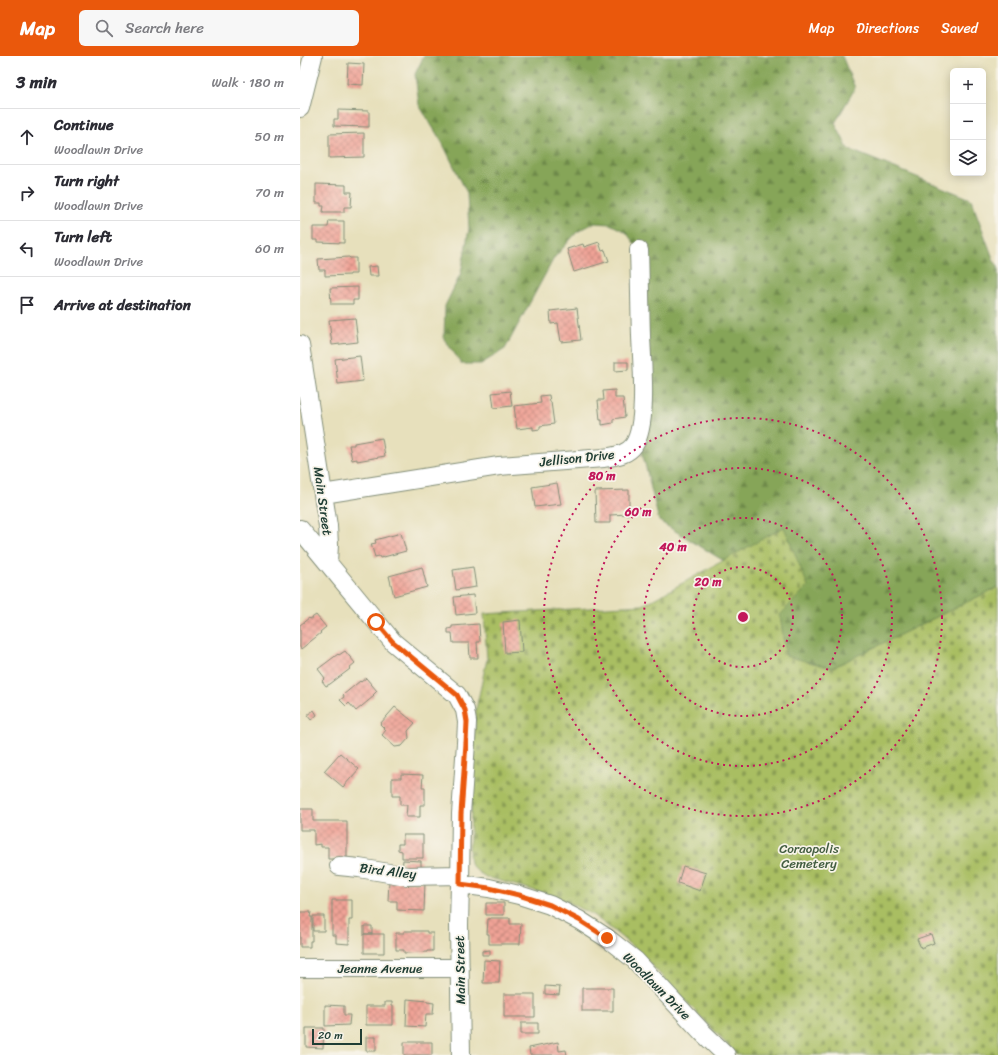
<!DOCTYPE html>
<meta charset="utf-8">
<style>
body{margin:0;font-family:Sriracha,sans-serif;background:#f7f7f7;color:#2b2b33}
.controls{position:absolute;right:12px;top:12px;display:grid;overflow:hidden;border-radius:6px;box-shadow:0 2px 10px #0003}
.controls button{width:36px;height:36px;display:grid;place-items:center;padding:0;border:0;border-bottom:1px solid #e1e1e2;background:#fff;color:#2b2b33;font:20px sans-serif}
.scale{position:absolute;left:12px;bottom:10px;width:50px;box-sizing:border-box;padding-left:4px;border:2px solid #1f3d34;border-top:0;font-size:11px;line-height:14px;white-space:nowrap;color:#1f3d34;-webkit-text-stroke:3px #f7f3e8;paint-order:stroke}
.stop{position:absolute;width:12px;height:12px;margin:-9px;border:3px solid #ea580c;border-radius:50%;background:#fff}
.stop.end{background:#ea580c;border-color:#fff;box-shadow:0 1px 4px #0008}
.list{margin:0;padding:0;list-style:none}
h2{display:flex;justify-content:space-between;align-items:center;height:52px;margin:0;padding:0 16px;font-size:17px}
h2 small{font-size:13px;font-weight:400;color:#7c7c81}
.list li{display:grid;grid-template-columns:26px 1fr auto;gap:12px;align-items:center;box-sizing:border-box;height:56px;padding:0 16px;border-top:1px solid #e1e1e2}
.list b{display:block;font-size:15px;white-space:nowrap}
.list p{margin:0;font-size:13px;white-space:nowrap;color:#7c7c81}
.list em{font-size:13px;font-style:normal;color:#7c7c81}
.icon{flex:none;width:22px;height:22px;fill:none;stroke:currentColor;stroke-width:2;stroke-linecap:round;stroke-linejoin:round}
.map{position:relative;flex:none;width:698px;height:999px;overflow:hidden}
header{display:flex;align-items:center;gap:24px;box-sizing:border-box;height:56px;padding:0 20px;background:#ea580c;color:#fff}
header strong{font-size:19px}
nav{display:flex;gap:22px;margin-inline-start:auto;font-size:14px}
.search{width:280px;height:36px;background:#f7f7f7;display:flex;align-items:center;gap:10px;box-sizing:border-box;padding:0 14px;border-radius:6px;color:#7c7c81;font-size:15px}
main{display:flex}
aside{flex:1;background:#fff}
.map>svg:first-child{display:block}
.forest{fill:url(#forest-firs);stroke:#527146}
.cemetery{fill:url(#cemetery-stones);stroke:#647e4b}
.building{fill:url(#building-cross-hatch)}
.lines{fill:none;stroke-linecap:round;stroke-linejoin:round}
.minor-casing{stroke:#838e78;stroke-width:20}
.minor{stroke:#fff;stroke-width:18}
.route{stroke:#ea580c;stroke-width:5}
.ring{fill:none;stroke:#c2185b;stroke-width:2;stroke-dasharray:2 4}
.labels{text-anchor:middle;dominant-baseline:central;stroke-width:3.5;stroke-linejoin:round;paint-order:stroke}
.street-label{font-size:13px;fill:#1f3d34;stroke:#f7f3e8}
.park-label{font-size:13px;fill:#425d40;stroke:#f7f3e8}
.centre{fill:#c2185b;stroke:#f7f3e8;stroke-width:2}
.ring-label{font-size:12px;text-anchor:middle;font-weight:bold;fill:#c2185b;stroke:#f7f3e8;stroke-width:3.5;stroke-linejoin:round;paint-order:stroke}
</style>
<header>
<strong>Map</strong>
<div class="search"><svg class="icon" aria-label="search" viewBox="0 0 24 24"><circle cx="10" cy="10" r="6"/><path d="M15 15l6 6"/></svg>Search here</div>
<nav><a>Map</a><a>Directions</a><a>Saved</a></nav>
</header>
<main>
<aside>
<h2>3 min<small>Walk · 180 m</small></h2>
<ul class="list">
<li><svg class="icon" aria-label="ahead" viewBox="0 0 24 24"><path d="M12 20V5M6 11l6-6 6 6"/></svg><div><b>Continue</b><p>Woodlawn Drive</p></div><em>50 m</em></li>
<li><svg class="icon" aria-label="right" viewBox="0 0 24 24"><path d="M7 20v-9h11M14 6l5 5-5 5"/></svg><div><b>Turn right</b><p>Woodlawn Drive</p></div><em>70 m</em></li>
<li><svg class="icon" aria-label="left" viewBox="0 0 24 24"><path d="M17 20v-9H6M10 6l-5 5 5 5"/></svg><div><b>Turn left</b><p>Woodlawn Drive</p></div><em>60 m</em></li>
<li><svg class="icon" aria-label="arrive" viewBox="0 0 24 24"><path d="M6 21V4h12l-3 4 3 4H6"/></svg><div><b>Arrive at destination</b></div></li>
</ul>
</aside>
<div class="map">
<svg width="698" height="999" viewBox="0 0 698 999">
<defs>
<pattern id="forest-firs" width="22" height="20" patternUnits="userSpaceOnUse"><rect width="22" height="20" fill="#86a558"/><path d="M5 1l3.5 6h-7zM16 11l3.5 6h-7z" fill="#6d884a"/></pattern>
<pattern id="cemetery-stones" width="16" height="16" patternUnits="userSpaceOnUse"><rect width="16" height="16" fill="#a9be62"/><path d="M2 7V4a2 2 0 0 1 4 0v3zM10 15v-3a2 2 0 0 1 4 0v3z" fill="#899c52"/></pattern>
<pattern id="building-cross-hatch" width="8" height="8" patternUnits="userSpaceOnUse"><rect width="8" height="8" fill="#f0a396"/><path d="M0 0l8 8M0 8l8-8" fill="none" stroke="#c2867b"/></pattern>
</defs>
<rect width="100%" height="100%" fill="#f7f3e8"/>
<filter id="ink" filterUnits="userSpaceOnUse"><feTurbulence type="fractalNoise" baseFrequency=".025" numOctaves="2"/><feDisplacementMap in="SourceGraphic" scale="8" xChannelSelector="R" yChannelSelector="G"/><feConvolveMatrix kernelMatrix="1 2 1 2 8 2 1 2 1" color-interpolation-filters="sRGB"/></filter>
<filter id="wash" filterUnits="userSpaceOnUse"><feTurbulence type="fractalNoise" baseFrequency=".012" numOctaves="4" result="noise"/><feDisplacementMap in="SourceGraphic" scale="16" xChannelSelector="R" yChannelSelector="G"/><feGaussianBlur stdDeviation="0.9" result="paint"/><feColorMatrix in="noise" values="0 0 0 0 0 0 0 0 0 0 0 0 0 0 0 0 0 1.4 0 .05"/><feComposite in="paint" operator="in"/></filter>
<g filter="url(#wash)">
<rect width="100%" height="100%" fill="#e7e0bc"/>
<path class="forest" d="M124 0H542L555 32 535 67 548 93 671 143 694 205 698 210V531L532 612 486 601 480 559 484 471 424 505 359 465 338 379 339 194 326 176 310 168 294 167 277 176 254 202 205 293 181 308H162L144 283 145 250 161 217 169 173 167 137 143 88 119 49 115 18Z"/>
<path class="cemetery" d="M484 471 508 530 480 559 486 600 532 612 698 531V999H437L339 896 314 875 293 859 267 846 233 834 186 821 178 816 173 811 170 807 169 800 176 653 187 603 184 558 343 549Z"/>
<g id="blocks">
<path class="building" d="M48 7 64 8 63 29 47 28Z
M38 54 69 55V71L34 70V63H38Z
M64 77V101L29 102V78Z
M16 128 46 129V136H52L51 151H44V156H23L24 150H21V147H16Z
M29 165H44V187L18 186V184H13V171H28Z
M299 186 302 195 305 194 309 205 274 216 267 193 283 188 284 191Z
M49 201 50 202H56V218H50V219L25 220V214H19L18 203Z
M77 210 78 220H69L68 211Z
M58 231V244H53V248H31L30 232Z
M277 252 281 284 261 286 258 267 251 268 250 255Z
M55 262 58 286 32 289 29 264Z
M60 300 63 325 38 328 35 303Z
M315 306H328V314L315 315Z
M315 334V342H323L325 361 313 363V367L302 369V364H300L298 344H304L303 335Z
M210 335 212 350 194 352 192 337Z
M249 339 250 346H251L254 368 240 370V373L233 374V371L217 373 214 350 241 347 240 340Z
M82 382 85 400 57 405V403L52 404 49 389H54V387Z
M257 427 261 448 235 451 232 431Z
M329 434V458L310 459V467H296L295 435Z
M101 477 106 495 80 502 79 500 75 501 71 488 76 487 75 484Z
M122 511 127 531 94 540 89 520Z
M173 511 176 531 156 534 153 514Z
M173 539 175 557 156 559 154 541Z
M16 559 26 571 20 576 21 577 1 593 0 591V569L9 562 10 563Z
M220 564 222 596 205 597 203 566Z
M179 568 180 586H177L178 602H170L169 587H153L152 577H148V573L152 572V570Z
M45 595 55 607 49 612 50 613 30 628 26 630 22 625 25 622 18 613 38 598 39 599Z
M66 622 77 635 73 639 74 640 56 655 49 647 46 650 40 644 44 641 43 639 60 625 61 626Z
M95 651 115 667 108 675 109 682 102 690 95 691 82 679 86 674 80 668Z
M14 654 17 659 11 664 7 659Z
M40 697 59 713 43 731 24 715Z
M101 718 123 719 122 732H125V749H120V761H106L107 749H100V740H92V722H101Z
M0 753H13V765H47V803H28V791H21V788L14 789V774H0Z
M103 779H123V802H102V795L98 794V788H103Z
M103 804 121 805V813H102Z
M383 810 406 817 400 835 378 827Z
M89 825 125 826 124 855 97 854V845H88Z
M32 844H52V864H49V888L36 887V879H32Z
M186 847H204V859H186Z
M0 856H11L10 861H12V885H10V891H0Z
M13 860H24V875H13Z
M190 862H210V868H221L220 888H189V878H187L188 863H190Z
M64 870H72V878H64Z
M104 875H127V877H133V895H127V896L104 897V894H96V877H104Z
M64 878H84V897H64Z
M631 878 634 887 621 892 617 883Z
M190 894V899H182V895Z
M184 904 200 905 199 927H183Z
M245 930 260 931 259 939 245 938Z
M282 932H313V955H282Z
M204 938H235V961H204Z
M107 943 127 945V946L134 947 133 958H126L125 971 106 970Z
M85 946H92V950H93V969H66V950H85Z
M25 949 44 950V959H50L49 969 25 970Z
M221 967H238V978H221Z
M6 972H24L23 992 6 991Z
M66 981H76V995H66Z
M104 986H132V999H104Z
M258 986 259 995 266 994 267 999H230L229 992Z"/>
</g>
</g>
<g filter="url(#ink)">
<use href="#blocks" fill-opacity="0" stroke="#838e78" stroke-width="1"/>
<g class="lines">
<g class="minor-casing">
<path id="minor" d="M0 52 13 0
M0 289 28 470 29 489 28 506
M23 438 199 410 304 402C315 400 327 399 334 389 348 367 342 307 341 280 340 251 340 222 339 194
M0 473 93 586 157 639 165 654 167 666 166 687 161 758 160 828 189 832 219 839 250 849 279 864 307 882 335 904 402 976 426 999
M39 810 59 812 107 820 160 819
M160 828 159 869 161 999
M0 912H160"/>
</g>
<use href="#minor" class="minor"/>
</g>
</g>
<g class="lines" filter="url(#ink)">
<path class="route" d="M76 566 93 586 157 639 165 654 167 666 166 687 161 758 160 828 189 832 219 839 250 849 279 864 307 882"/>
</g>
<g class="ring">
<circle cx="443" cy="561" r="50"/>
<circle cx="443" cy="561" r="99"/>
<circle cx="443" cy="561" r="149"/>
<circle cx="443" cy="561" r="199"/>
</g>
<g class="labels">
<g class="street-label">
<text transform="translate(277 402) rotate(-6)">Jellison Drive</text>
<text transform="translate(23 445) rotate(82)">Main Street</text>
<text transform="translate(88 815) rotate(7)">Bird Alley</text>
<text x="80" y="912">Jeanne Avenue</text>
<text transform="translate(160 914) rotate(-91)">Main Street</text>
<text transform="translate(357 930) rotate(45)">Woodlawn Drive</text>
</g>
<g class="park-label">
<text x="509" y="792">Coraopolis<tspan x="509" dy="15">Cemetery</tspan></text>
</g>
</g>
<circle cx="443" cy="561" r="6" class="centre"/>
<g class="ring-label">
<text x="302" y="424">80 m</text>
<text x="338" y="460">60 m</text>
<text x="373" y="495">40 m</text>
<text x="408" y="530">20 m</text>
</g>
</svg>
<div class="controls">
<button>+</button>
<button>−</button>
<button><svg class="icon" aria-label="layers" viewBox="0 0 24 24"><path d="M12 4l9 5-9 5-9-5zM3 14l9 5 9-5"/></svg></button>
</div>
<div class="scale">20 m</div>
<div class="stop" style="left:76px;top:566px"></div>
<div class="stop end" style="left:307px;top:882px"></div>
</div>
</main>
